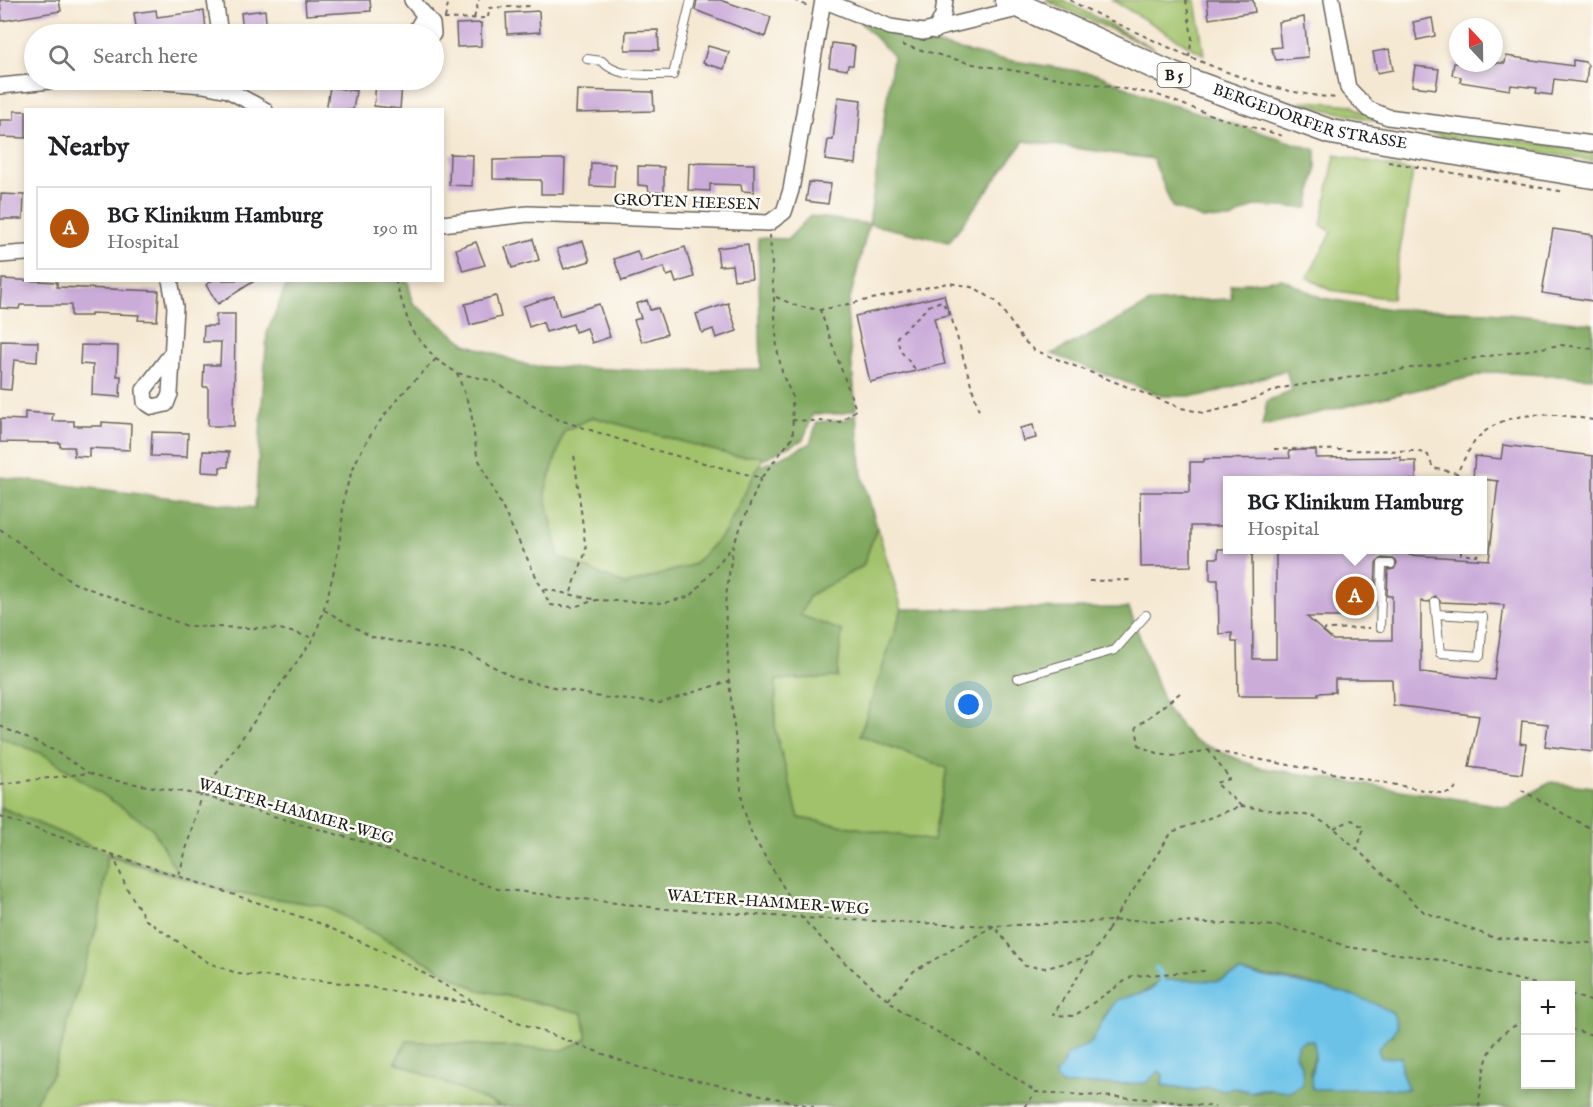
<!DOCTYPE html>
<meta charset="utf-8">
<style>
body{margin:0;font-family:"IM FELL English",serif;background:#f6f6f6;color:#202124}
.controls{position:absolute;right:18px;bottom:18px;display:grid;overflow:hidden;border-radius:0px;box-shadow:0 3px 9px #0003}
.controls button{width:54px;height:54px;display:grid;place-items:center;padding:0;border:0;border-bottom:2px solid #e0e0e0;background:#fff;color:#202124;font:30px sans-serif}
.compass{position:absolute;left:1449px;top:18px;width:54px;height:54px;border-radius:50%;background:#fff;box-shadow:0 3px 9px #0003;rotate:338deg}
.you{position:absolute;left:969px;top:705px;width:21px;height:21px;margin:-15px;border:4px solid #fff;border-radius:50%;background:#1a73e8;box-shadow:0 0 0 9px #1a73e833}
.badge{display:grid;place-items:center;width:39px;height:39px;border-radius:50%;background:#b45309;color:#fff;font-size:20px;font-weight:700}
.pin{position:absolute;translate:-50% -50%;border:3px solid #fff;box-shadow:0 2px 6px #0006}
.popup{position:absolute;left:1223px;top:476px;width:264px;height:78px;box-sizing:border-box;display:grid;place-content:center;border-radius:0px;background:#fff;filter:drop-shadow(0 2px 4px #0005);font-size:20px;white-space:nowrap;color:#757577}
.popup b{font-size:22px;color:#202124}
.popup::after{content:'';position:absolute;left:50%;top:100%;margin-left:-12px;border:12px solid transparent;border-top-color:#fff}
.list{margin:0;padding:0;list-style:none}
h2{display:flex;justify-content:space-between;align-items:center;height:78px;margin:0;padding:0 24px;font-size:26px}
h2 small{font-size:20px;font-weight:400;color:#757577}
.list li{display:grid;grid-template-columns:39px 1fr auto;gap:18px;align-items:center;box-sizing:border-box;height:84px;margin:0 12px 12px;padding:0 12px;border:2px solid #e0e0e0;border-radius:0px}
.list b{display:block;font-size:22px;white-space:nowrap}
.list p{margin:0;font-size:20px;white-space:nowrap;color:#757577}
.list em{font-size:20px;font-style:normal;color:#757577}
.icon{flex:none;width:33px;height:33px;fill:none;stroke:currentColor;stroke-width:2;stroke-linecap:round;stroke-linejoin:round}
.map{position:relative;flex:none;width:1593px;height:1107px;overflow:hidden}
.search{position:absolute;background:#fff;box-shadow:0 3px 9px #0003;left:24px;top:24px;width:420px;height:66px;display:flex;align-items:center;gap:15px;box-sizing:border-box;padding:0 21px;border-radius:33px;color:#757577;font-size:22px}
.panel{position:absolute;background:#fff;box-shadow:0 3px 9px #0003;left:24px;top:108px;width:420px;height:174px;border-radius:0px}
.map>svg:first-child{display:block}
.green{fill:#a1c26b;stroke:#5e6f44;stroke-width:1.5}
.forest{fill:#80a85f;stroke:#4e623e;stroke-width:1.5;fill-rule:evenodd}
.water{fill:#6bc2e8;stroke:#446f82;stroke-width:1.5}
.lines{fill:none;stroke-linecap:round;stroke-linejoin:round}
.stream{stroke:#6bc2e8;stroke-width:4.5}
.building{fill:#cbacd9;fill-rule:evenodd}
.lane-casing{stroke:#68635c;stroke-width:10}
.street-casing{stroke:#68635c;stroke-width:18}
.primary-casing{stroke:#68635c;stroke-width:27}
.path{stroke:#68635c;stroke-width:2;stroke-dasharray:4.5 4.5;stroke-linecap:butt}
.lane{stroke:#fff;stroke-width:8}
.street{stroke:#fff;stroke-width:15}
.primary{stroke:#fff;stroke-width:24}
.path-bridge{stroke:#68635c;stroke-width:2;stroke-dasharray:4.5 4.5;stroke-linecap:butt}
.labels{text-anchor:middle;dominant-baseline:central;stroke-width:5;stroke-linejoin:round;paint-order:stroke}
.shield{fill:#fdfcf7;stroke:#605f5e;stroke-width:1.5}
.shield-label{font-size:15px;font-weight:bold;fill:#1c1c1c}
.street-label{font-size:16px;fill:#1c1c1c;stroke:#fdfcf7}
</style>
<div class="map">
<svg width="1593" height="1107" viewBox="0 0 1593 1107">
<rect width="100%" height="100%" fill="#fdfcf7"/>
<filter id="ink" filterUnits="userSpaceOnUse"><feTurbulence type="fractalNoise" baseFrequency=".0167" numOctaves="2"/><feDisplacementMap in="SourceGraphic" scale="12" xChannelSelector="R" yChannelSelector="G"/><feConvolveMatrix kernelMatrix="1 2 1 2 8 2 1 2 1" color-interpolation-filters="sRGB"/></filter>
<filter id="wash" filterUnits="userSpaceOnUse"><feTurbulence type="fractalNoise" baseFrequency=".008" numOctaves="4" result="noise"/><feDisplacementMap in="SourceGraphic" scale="24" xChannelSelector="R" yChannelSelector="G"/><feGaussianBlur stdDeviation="1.35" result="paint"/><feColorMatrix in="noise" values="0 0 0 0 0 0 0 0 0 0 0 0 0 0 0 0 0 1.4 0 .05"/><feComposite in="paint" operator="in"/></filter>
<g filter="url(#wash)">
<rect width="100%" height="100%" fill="#f5e8d2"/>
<path class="green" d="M1045 0H1063L1155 49Z
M1112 0H1196L1204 55Z
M1308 101 1352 105 1361 112 1593 153V161L1441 136 1298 103Z
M1335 155 1413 171 1392 299 1330 290 1307 278 1332 232 1321 225Z
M593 417 734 456H761L762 460 725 532 695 564 625 585 559 557 545 492 564 431Z
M877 527 902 609 860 735 947 768 933 841 799 818 775 730 776 680 837 677 800 615 810 595 863 566Z
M0 737 45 755 152 828 179 875 112 855 0 807Z
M107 856 230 892 325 906 476 989 583 1013 587 1039 563 1050 408 1041 395 1062 502 1107H152L89 1104 32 1107 53 1073 99 919Z"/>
<path class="forest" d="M858 20 913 39 995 58 1097 74 1152 98 1316 150V171L1308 208 1254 206 1231 219H1203L1172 207 1153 159 1024 141 949 242 869 224 847 311 856 410 841 414H813L803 440 762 460 761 456H734L593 417 564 431 545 492 559 557 626 585 695 564 725 532 758 467 810 444 817 422 845 420 856 414 862 475 877 527 863 566 810 595 800 615 842 631 837 677 776 680 775 730 799 818 933 841 947 768 860 735 902 609 1129 608 1166 708 1193 740 1257 767 1508 807 1551 782 1593 787V1107H502L395 1062 407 1041 563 1050 587 1039 583 1013 476 989 325 906 230 892 107 856 99 919 53 1073 32 1107H0V807L112 855 178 874 152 828 45 755 0 737V477L255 508 267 333 288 281H408L413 303 466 344 530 366 653 371 761 369 758 238 788 239 810 216 869 224 893 56ZM1240 972 1307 983 1325 989 1393 1035 1384 1039 1378 1049 1381 1058 1401 1057V1070L1407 1089H1361L1310 1075 1316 1048 1313 1041 1305 1040 1298 1044 1295 1055 1302 1067 1274 1090 1250 1092 1236 1088 1221 1090 1207 1087 1195 1090 1162 1085 1163 1075 1159 1070 1145 1083 1061 1085C1060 1051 1067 1060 1090 1044 1099 1036 1100 1020 1108 1011 1123 996 1147 996 1159 980L1219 981ZM1526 986H1570V1084H1526Z
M1282 279 1322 298 1390 309 1490 312 1593 324V378L1493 372 1262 426 1267 401 1292 390 1286 370 1204 396H1162L1052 354 1152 302 1232 299 1230 285Z"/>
<path class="water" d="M1240 972C1291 984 1347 986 1393 1013L1397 1026C1393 1036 1384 1039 1378 1049L1381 1058 1401 1057V1070L1408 1089H1313C1307 1072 1320 1057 1313 1041L1305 1040 1298 1044 1295 1055 1302 1067 1303 1084 1290 1092 1261 1089 1250 1092 1236 1088 1221 1090 1207 1087 1195 1090 1162 1085 1163 1075 1159 1071 1146 1083 1061 1085 1054 1075 1061 1069 1067 1055 1091 1043 1108 1012 1117 1000 1151 990 1159 980 1219 981Z"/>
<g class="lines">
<path class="stream" d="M1156 968 1160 972 1162 980"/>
</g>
<g id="blocks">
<path class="building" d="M0 0H59L61 11 2 21Z
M305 0H370L371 11 306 15Z
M697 0H720L771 17 765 37 695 10Z
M1207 0H1253L1255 12 1209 19Z
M156 10 157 17 204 11 206 29 166 34H137L134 13Z
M265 10 267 33 243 34 241 13Z
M539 11 540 32 507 34 506 13Z
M1304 17 1308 57 1276 60 1271 48 1281 47 1278 22Z
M1432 18 1435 36 1417 40 1413 22Z
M481 23V46L457 47 456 24Z
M658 30 659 50H625L626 31Z
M832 43 855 46 853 65H848L847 70 829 67Z
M708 46 729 52 724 69 703 63Z
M1389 49 1393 70 1377 73 1373 52Z
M1506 56 1573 66V60L1585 62 1588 65 1586 83 1554 79 1552 95 1536 93 1537 88 1511 85 1510 90 1460 82 1461 77 1452 75 1454 63H1505Z
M1415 66 1439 69 1436 89 1412 86Z
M376 82 402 85 400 109 374 106Z
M330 87 356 91 353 110H326Z
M577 90 653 92 654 111 576 113Z
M838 97 861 100 856 164 825 160 828 140H833Z
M14 111H26V138L0 137V120H14Z
M450 154 473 155 472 186 449 185Z
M542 159H565L564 194H541V180L493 179V160Z
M591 163 615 164 614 187 590 186Z
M689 163 754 164V192L742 191 741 185 710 184V191L688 190Z
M638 166 664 167V192H649L648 186 638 185Z
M809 182 831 184 828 204 806 201Z
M1 194 24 195 23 219H0Z
M1553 229 1593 235V301L1542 293Z
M533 239 539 260 512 268 505 247Z
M583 241 590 261 564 269 557 249Z
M476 242 485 265 463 271 456 249Z
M748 244 752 278 734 280 732 265 719 266 717 248Z
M685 247 694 277 676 283 673 274 667 276 664 267 622 281 614 259 637 251 641 261Z
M2 279 57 282V287L159 291 157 321 138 320 139 315 91 313V316H71V305H20L19 309 0 308Z
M213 280H256L218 304 206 285Z
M944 295 949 315 934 318 945 364 870 382 855 316Z
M496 296 501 317 470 325 465 304Z
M554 296 560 316 599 304 610 337 592 343 587 328 575 332 573 324 546 332 543 322 529 327 523 306Z
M647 300 650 310 658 308 667 334 642 342 634 320 641 318 636 304Z
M728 303 737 331 716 338 713 329 702 333 696 314Z
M216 314H235L234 426H208V387H203L204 365H220L221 342H203L204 326H216Z
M1 341 38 342 37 362 14 360 11 390 0 389Z
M81 345 118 346 117 376H121L120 397 92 395 93 365 80 364Z
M25 412 53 414 52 421H74V426H102V422L131 424 130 450 89 448V457L74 456V447H60V443L0 442V419L25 420Z
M1033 425 1036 438 1023 441 1020 428Z
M152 432 188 433 187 457 151 456Z
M1503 445 1593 456V752L1545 746 1548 724 1522 721 1520 743 1526 744 1522 774 1469 767 1479 716 1393 705 1392 679H1335V692L1318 693V696H1238L1237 642H1232V633L1219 634 1218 580H1210V558H1218V549H1252L1253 659H1276V549H1409V555L1489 560 1498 481 1473 478 1475 456 1501 459ZM1382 558 1393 559 1397 563 1394 569 1388 570 1387 596H1392V640H1333L1307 617H1360V596H1375L1376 563ZM1435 596 1441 602 1504 605 1494 680 1421 672V601L1429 602Z
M1302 450H1316V458L1401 457V461H1416V480H1227V526H1191V566L1141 567 1140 492H1190V462H1204V459L1290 458 1289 451Z
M203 451 229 452 228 467H220V473L202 472Z"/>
</g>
</g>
<g filter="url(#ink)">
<use href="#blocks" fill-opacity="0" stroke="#68635c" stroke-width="1.5"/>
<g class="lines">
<g class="lane-casing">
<path id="lane" d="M587 59 602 61C617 79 651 74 673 75L691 0
M1435 602 1440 653 1480 656 1483 617 1436 614
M1380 627 1382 564H1391
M1018 678 1115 650 1146 615"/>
</g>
<g class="street-casing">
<path id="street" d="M215 0 220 34
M412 0 432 24 433 34
M1332 0 1348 88 1368 109 1388 117 1593 144
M935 31 943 15 945 0
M414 34 425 15
M137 80 203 85 228 90 265 110
M0 86 60 80
M442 224 528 214 769 223 784 212 791 190 823 0 890 27 923 32 1022 8
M0 255 26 253
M170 280 175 307 170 394 166 404 153 407 145 402 144 390 172 353"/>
</g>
<g class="primary-casing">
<g id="primary">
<path id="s1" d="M1007 0 1173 75 1331 132 1593 176"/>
</g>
</g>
<path class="path" d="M794 0 808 6
M1070 0C1092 13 1117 23 1140 34 1204 64 1267 93 1338 98
M1186 0 1192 38 1189 57
M445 18 449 0
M474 18 479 0
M444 19 488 18 489 8 530 6
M902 45 973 64 1155 94 1214 116 1283 136
M391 82 392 80
M339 86 351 80
M1388 162 1565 192
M395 280 411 330 436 359 457 373 493 381 557 419 639 446 761 478 793 437 792 395 783 376 777 349 770 235
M776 297 797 306 820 310 948 283 962 285 975 288 997 302 1022 339 1034 350 1181 408 1204 413 1236 406 1281 388 1561 345 1593 349
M915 369 900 350 897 337 929 306 941 301 950 313 979 411
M457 373 471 411 477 456 550 605 573 607 597 600 664 603 691 596 733 546
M792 420 840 422 856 410 820 310
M1274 449 1417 451 1428 455 1433 468 1457 473C1462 463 1468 451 1475 441 1504 407 1555 413 1593 420
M1457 473 1460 480
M761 478 733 546 725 604 729 681 743 807 752 835 802 918 843 961 904 1014 982 1056 1036 1092
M0 529 74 583 187 626 280 629 314 638
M1482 544 1490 545
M1461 550V554L1477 556 1478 550
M1089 581 1132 580
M544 589 597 600
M571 592 586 551 574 454
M324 610 372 637 469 654 517 679 600 697 660 703 729 681
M1323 632 1326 629 1370 628
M1180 693 1136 727 1139 745C1168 760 1176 757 1208 750L1440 793H1449L1457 787
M0 726 55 751 89 773
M1208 750 1230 779 1216 783 1241 806
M0 784 89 773 112 780 201 795 363 842 498 889 667 909 802 918 994 926 1133 920 1279 926 1319 936 1347 947 1435 959 1544 986
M1521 790 1593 830
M0 817 319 923 399 959 479 1005 515 1021 638 1067 814 1107
M1334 828 1352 820 1364 828 1357 849
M113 855 126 887 146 920 209 963 239 974 343 983 476 1004
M179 875 201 795 314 638C327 603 336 567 341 531 343 519 342 506 345 494 358 439 397 397 436 359
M1118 913 1172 832 1241 806 1312 816 1334 828 1424 912 1495 938 1593 943
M1108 930 1053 1015 1074 1016 1132 976 1205 971
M1570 994 1593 1002
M888 1000 914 971 994 926 1025 966 1047 968 1090 956
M1570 1029 1593 1035
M1024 1107 1036 1092 1148 1099 1215 1107
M1479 1107C1481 1073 1487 1031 1526 1022"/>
<use href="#lane" class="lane"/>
<use href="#street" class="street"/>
<use href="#primary" class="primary"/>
<path class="path-bridge" d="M1108 930 1118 913"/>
</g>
</g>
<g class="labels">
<rect class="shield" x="1157.5" y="63" width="33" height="24" rx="4.5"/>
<g class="shield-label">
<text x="1174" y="75">B 5</text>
</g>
<g class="street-label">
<text stroke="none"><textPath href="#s1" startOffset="326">BERGEDORFER STRASSE</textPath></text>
<text transform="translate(687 203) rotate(2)">GROTEN HEESEN</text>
<text transform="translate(296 812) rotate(16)">WALTER-HAMMER-WEG</text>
<text transform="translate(768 903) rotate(4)">WALTER-HAMMER-WEG</text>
</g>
</g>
</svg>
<div class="controls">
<button>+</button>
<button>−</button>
</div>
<svg class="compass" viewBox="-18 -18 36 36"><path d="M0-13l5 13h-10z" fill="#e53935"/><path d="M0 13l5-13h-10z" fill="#757577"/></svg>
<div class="you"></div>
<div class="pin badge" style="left:1355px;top:596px">A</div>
<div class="popup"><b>BG Klinikum Hamburg</b>Hospital</div>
<div class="search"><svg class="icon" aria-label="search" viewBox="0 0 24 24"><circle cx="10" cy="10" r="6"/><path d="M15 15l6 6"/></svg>Search here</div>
<section class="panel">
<h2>Nearby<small></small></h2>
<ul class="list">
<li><span class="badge">A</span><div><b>BG Klinikum Hamburg</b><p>Hospital</p></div><em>190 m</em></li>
</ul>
</section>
</div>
